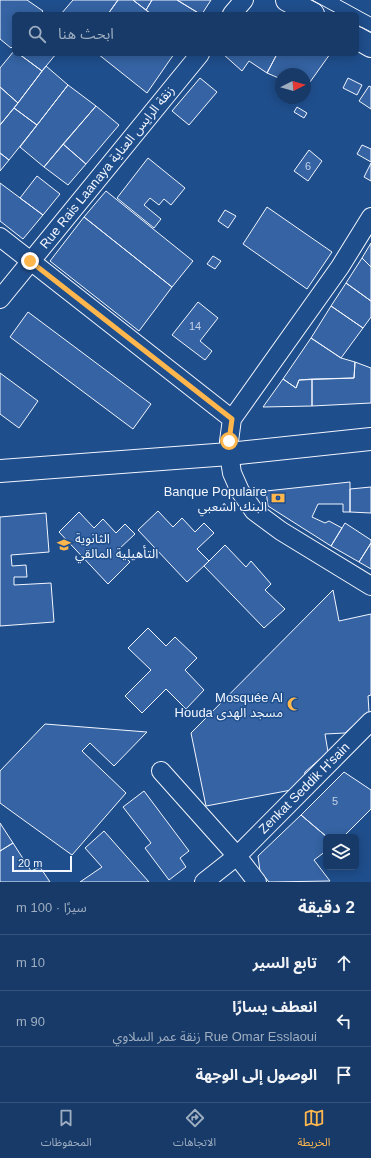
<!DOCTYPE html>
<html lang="ar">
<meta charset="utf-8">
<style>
body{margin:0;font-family:Arial,"Noto Sans Arabic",sans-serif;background:#20416f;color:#f1f3f6;direction:rtl}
.controls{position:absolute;right:12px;bottom:12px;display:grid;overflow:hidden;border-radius:6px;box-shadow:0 2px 10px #0003}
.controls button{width:36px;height:36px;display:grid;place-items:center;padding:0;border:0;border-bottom:1px solid #36547d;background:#173a69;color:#f1f3f6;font:20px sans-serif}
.compass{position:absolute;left:275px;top:68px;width:36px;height:36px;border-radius:50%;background:#173a69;box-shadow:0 2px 10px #0003;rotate:84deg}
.scale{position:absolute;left:12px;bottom:10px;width:60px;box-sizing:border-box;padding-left:4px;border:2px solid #f2f6ff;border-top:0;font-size:11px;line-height:14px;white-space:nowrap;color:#f2f6ff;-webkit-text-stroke:3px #1f4e8c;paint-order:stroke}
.stop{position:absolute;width:12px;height:12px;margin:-9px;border:3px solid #ffb74d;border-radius:50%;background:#fff}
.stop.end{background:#ffb74d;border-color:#fff;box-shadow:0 1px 4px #0008}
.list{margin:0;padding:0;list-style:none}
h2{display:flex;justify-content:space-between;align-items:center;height:52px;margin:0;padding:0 16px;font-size:17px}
h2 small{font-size:13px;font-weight:400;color:#9eadc0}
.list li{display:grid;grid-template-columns:26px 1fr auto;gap:12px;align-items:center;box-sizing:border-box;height:56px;padding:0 16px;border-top:1px solid #36547d}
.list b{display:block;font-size:15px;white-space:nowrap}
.list p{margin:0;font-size:13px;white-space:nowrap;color:#9eadc0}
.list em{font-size:13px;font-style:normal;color:#9eadc0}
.icon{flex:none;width:22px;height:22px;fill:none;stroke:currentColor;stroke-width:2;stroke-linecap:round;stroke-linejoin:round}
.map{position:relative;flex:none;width:371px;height:882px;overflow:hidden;direction:ltr}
.search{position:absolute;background:#173a69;box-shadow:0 2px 10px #0003;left:12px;right:12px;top:12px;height:44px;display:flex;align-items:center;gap:10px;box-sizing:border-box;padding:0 14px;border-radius:6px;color:#9eadc0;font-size:15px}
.sheet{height:220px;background:#173a69}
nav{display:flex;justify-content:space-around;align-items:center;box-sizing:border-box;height:56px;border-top:1px solid #36547d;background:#173a69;font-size:11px;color:#9eadc0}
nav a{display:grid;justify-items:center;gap:2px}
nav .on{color:#ffb74d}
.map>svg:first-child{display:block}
.building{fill:#3563a3;stroke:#f2f6ff}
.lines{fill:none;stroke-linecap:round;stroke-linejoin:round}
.street-casing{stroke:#f2f6ff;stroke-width:20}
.secondary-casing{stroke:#f2f6ff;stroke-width:24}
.street{stroke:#1f4e8c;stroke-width:18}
.secondary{stroke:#1f4e8c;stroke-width:22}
.tram{stroke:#f2f6ff;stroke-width:1}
.route{stroke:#ffb74d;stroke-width:5}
.labels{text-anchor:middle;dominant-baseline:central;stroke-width:3;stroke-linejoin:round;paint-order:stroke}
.number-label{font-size:11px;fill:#c3d1e8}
.street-label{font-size:13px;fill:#f2f6ff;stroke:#1f4e8c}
.poi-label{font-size:13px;fill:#f2f6ff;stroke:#1f4e8c;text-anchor:end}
</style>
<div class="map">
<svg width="371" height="882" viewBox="0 0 371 882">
<rect width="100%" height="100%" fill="#1f4e8c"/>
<path class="building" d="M0 0H27L43 11 40 14H14V45L11 48 0 39Z
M73 0H118L108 14H61Z
M118 0H133L151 14H108Z
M133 0H152L146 10Z
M152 0H177L200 14H151L146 10Z
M177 0H211L202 14H200Z
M14 51V54H19L42 71 18 103 0 87V68Z
M19 54H56L42 71Z
M98 54H174L147 93Z
M223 54H277L267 73 249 61 242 71Z
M277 54H330L305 89V74H281V79L267 73Z
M46 66 68 85 37 125 14 108Z
M200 78 217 92 189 125 172 111Z
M348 78 362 85 357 95 343 88Z
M68 85 96 106 44 167 20 147Z
M369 86 371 87V109L359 101Z
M0 87 18 103 0 125Z
M96 106 119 125 86 164 63 144Z
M297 107 307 113 304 118 294 112Z
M14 108 37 125 9 160 0 153V125Z
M63 144 86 164 68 185 44 167Z
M362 145 371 149V162L357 154Z
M309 150 322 161 308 181 294 171Z
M0 153 9 160 0 171Z
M148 158 185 188 171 205 164 199 159 205 150 198 144 205 161 219 154 228 117 198Z
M371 163V181L364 177Z
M37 176 60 194 43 215 20 198Z
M0 183 43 215 23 239 0 221Z
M106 191 193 261 172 287 84 217Z
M267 207 332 252 307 289 243 244Z
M225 210 236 216 228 228 218 221Z
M84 217 172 287 139 331 50 261Z
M371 243V267L362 258Z
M213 256 221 261 215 269 207 264Z
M362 258 371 267V301L346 283Z
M346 283 371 301V317L363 328 331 306Z
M198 302 218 318 200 341 212 351 205 360 172 335Z
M331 306 363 328 341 358 311 338Z
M28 312 151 404 133 429 10 337Z
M311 338 341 358 355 362 354 378 299 380 296 388 283 379Z
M355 362 371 368V403L312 406V379L354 378Z
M0 373 38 401 19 428 0 414Z
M283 379 296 388 299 380 312 379V406L263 407Z
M350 482V512H343V504H318L312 517 325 523 329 521 342 528 331 546 268 506 266 491Z
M371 487V513L350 512V489Z
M158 511 173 527 182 518 195 532 204 523 214 533 197 549 209 561 187 582 138 530Z
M79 512 94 528 103 519 116 533 125 524 135 534 118 550 130 562 108 584 59 532Z
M46 513 49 552 11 555 12 566 26 565 27 577H14V585L51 583 54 622 0 626V517Z
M345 523 371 540V543L359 562 331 546Z
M371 543V569L359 562Z
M225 545 246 567 251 561 271 584 265 590 285 609 264 628 204 566Z
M333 590 339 621 371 614V695L368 696 369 712 345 733 325 734 328 752 305 772 302 788 206 806 191 733Z
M148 628 166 646 175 637 197 658 185 670 204 690 186 709 166 689 142 713 125 696 151 670 128 648Z
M45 724 147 732 114 766 90 743 82 751 126 793 72 855 0 803V771Z
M344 772 371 790V809L343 837H327L301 815Z
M144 791 189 851 180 858 186 867 169 880 145 848 151 843 123 807Z
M301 815 327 837 326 851 314 860 330 881 269 882 260 871 258 856Z
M0 823 13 843 0 851Z
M104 831 149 882H80L102 867 85 848Z
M13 843 31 871 40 867 50 882H0V851Z"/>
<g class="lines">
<g class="street-casing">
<path id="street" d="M232 14 244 0
M371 217 340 267 232 419 229 441V454L232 473 240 491 254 511 281 531 371 586
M0 237 232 419
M0 299 200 54
M161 771 237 856 257 882
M204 882 237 856 371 721"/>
</g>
<g class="secondary-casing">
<path id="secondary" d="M287 0 313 14
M357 38 371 46
M0 471 229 454 371 439"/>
</g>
<use href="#street" class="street"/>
<use href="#secondary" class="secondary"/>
<path class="tram" d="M312 0 338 14
M340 0 371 17
M357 25 371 32"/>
</g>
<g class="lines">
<path class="route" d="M30 261 232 419 229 441"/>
</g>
<defs>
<g id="bank-bare" transform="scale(1.08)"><path d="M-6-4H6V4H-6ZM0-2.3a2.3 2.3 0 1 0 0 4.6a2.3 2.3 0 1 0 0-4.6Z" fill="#ffb74d" stroke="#1f4e8c" stroke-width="2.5" paint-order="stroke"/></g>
<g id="school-bare" transform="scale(1.08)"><path d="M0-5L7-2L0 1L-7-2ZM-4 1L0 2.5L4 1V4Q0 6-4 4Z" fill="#ffb74d" stroke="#1f4e8c" stroke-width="2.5" paint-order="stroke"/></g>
<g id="mosque-bare" transform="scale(1.08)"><path d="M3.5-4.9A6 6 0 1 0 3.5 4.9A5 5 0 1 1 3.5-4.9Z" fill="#ffb74d" stroke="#1f4e8c" stroke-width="2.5" paint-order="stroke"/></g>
</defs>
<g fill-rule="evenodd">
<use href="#bank-bare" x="278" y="498"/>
<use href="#school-bare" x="64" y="545"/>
<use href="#mosque-bare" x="294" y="704"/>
</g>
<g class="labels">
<g class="number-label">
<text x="308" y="166">6</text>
<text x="195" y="326">14</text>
<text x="335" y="801">5</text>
</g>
<g class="street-label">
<text transform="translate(107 167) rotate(-51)">Rue Rais Laanaya زنقة الرايس العناية</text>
<text transform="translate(304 788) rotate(-45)">Zenkat Seddik H'sain</text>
</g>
<g class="poi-label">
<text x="267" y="491">Banque Populaire<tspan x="267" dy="15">البنك الشعبي</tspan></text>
<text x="75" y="538" text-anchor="start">الثانوية<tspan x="75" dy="15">التأهيلية المالقي</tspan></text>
<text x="283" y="697">Mosquée Al<tspan x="283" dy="15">Houda مسجد الهدى</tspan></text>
</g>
</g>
</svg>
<div class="controls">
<button><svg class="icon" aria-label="layers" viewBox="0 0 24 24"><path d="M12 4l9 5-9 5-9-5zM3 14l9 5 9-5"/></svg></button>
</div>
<svg class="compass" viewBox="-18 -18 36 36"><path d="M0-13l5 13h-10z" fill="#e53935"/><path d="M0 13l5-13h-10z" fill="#9eadc0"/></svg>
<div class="scale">20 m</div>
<div class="stop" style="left:229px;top:441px"></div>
<div class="stop end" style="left:30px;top:261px"></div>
<div class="search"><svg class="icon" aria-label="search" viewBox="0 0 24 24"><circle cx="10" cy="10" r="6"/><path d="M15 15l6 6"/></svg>ابحث هنا</div>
</div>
<section class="sheet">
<h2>2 دقيقة<small>سيرًا · 100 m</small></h2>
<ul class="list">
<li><svg class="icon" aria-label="ahead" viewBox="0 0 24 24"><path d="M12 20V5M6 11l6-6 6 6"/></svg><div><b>تابع السير</b></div><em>10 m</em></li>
<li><svg class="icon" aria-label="left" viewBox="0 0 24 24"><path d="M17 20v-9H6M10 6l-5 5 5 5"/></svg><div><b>انعطف يسارًا</b><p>Rue Omar Esslaoui زنقة عمر السلاوي</p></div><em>90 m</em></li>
<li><svg class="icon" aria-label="arrive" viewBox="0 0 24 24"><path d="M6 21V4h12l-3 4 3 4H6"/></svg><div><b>الوصول إلى الوجهة</b></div></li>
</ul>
</section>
<nav>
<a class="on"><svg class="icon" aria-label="map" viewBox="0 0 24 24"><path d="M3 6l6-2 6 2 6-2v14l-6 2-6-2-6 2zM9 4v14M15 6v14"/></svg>الخريطة</a>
<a><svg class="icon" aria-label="directions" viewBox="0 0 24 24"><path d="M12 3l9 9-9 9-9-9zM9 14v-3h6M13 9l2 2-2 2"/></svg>الاتجاهات</a>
<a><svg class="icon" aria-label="saved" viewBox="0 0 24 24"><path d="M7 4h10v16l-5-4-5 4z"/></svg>المحفوظات</a>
</nav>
